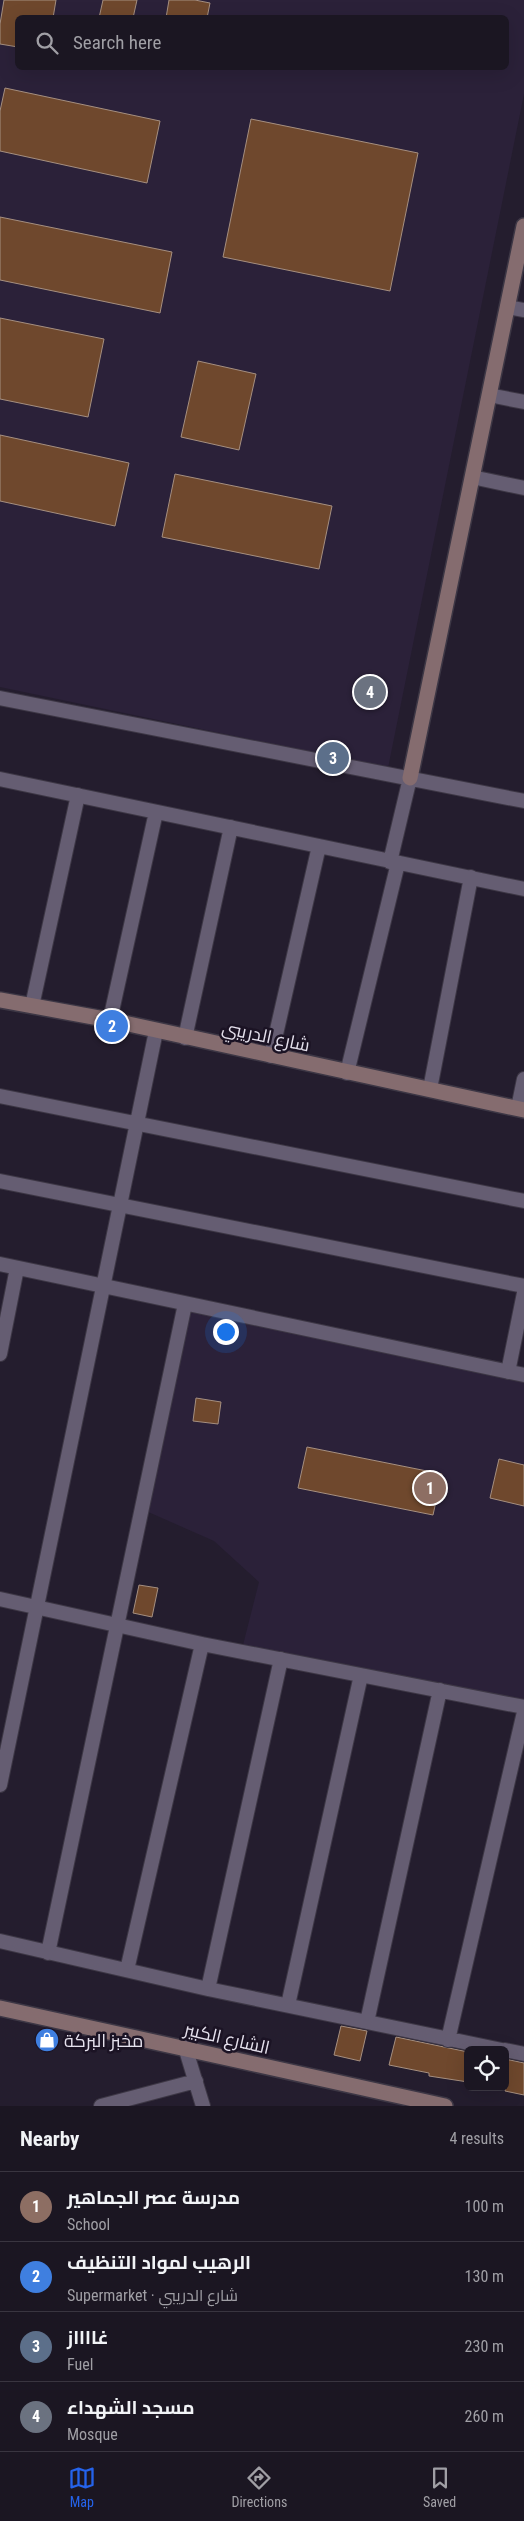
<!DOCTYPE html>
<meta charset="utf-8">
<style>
body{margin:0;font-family:"Roboto Condensed",Cairo,sans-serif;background:#241f2a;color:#f1f3f6}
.controls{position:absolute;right:15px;bottom:15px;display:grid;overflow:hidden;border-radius:8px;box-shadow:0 5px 20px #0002}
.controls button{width:45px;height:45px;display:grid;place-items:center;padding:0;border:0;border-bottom:1px solid #393540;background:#1b1622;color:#f1f3f6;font:25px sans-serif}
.you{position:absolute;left:225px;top:1331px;width:18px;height:18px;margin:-12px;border:4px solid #fff;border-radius:50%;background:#1a73e8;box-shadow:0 0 0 8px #1a73e833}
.badge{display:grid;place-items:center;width:32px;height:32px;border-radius:50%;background:#2563eb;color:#fff;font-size:16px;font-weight:700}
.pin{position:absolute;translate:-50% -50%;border:2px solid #fff;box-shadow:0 1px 5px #0006}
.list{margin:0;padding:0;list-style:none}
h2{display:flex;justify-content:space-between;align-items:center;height:65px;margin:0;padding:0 20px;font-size:21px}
h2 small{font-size:16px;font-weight:400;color:#a09fa5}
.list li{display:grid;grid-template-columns:32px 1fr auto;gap:15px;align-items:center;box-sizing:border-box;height:70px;padding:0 20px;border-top:1px solid #393540}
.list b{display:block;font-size:19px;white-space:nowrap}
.list p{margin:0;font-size:16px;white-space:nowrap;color:#a09fa5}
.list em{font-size:16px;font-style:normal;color:#a09fa5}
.icon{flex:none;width:28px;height:28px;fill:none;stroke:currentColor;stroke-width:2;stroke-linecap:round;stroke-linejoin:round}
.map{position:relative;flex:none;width:524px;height:2106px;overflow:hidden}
.search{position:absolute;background:#1b1622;box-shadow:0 5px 20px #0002;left:15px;right:15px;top:15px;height:55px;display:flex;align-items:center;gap:12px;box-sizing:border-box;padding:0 18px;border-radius:8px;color:#a09fa5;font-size:19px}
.sheet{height:345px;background:#1b1622}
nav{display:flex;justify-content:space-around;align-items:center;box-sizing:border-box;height:70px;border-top:1px solid #393540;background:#1b1622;font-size:14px;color:#a09fa5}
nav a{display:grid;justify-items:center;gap:2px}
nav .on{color:#2563eb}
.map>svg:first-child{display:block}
.built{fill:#2b2139;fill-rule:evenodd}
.building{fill:#6f482d;stroke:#a58f80}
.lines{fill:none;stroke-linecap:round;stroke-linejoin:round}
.street-casing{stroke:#3d3745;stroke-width:16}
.secondary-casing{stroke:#3d3745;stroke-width:18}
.street{stroke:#655d72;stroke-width:14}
.secondary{stroke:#856c6f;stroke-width:15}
.labels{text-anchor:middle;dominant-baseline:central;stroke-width:5;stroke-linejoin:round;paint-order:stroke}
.street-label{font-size:18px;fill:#e5e1ed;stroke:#1b1324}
.poi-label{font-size:18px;fill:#e5e1ed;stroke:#1b1324;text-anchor:start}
</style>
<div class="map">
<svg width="524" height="2106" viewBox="0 0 524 2106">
<rect width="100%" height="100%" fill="#241d2e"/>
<path class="built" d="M0 0H524V94L388 768 0 687ZM18 18H506V68H18Z
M187 1305 524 1376V1708L242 1649 259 1582 214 1541 146 1511Z"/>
<path class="building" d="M4 0H56L53 18H18V47L0 44V24Z
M103 0H137L133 18H99Z
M169 0H195L210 3 207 18H166Z
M5 88 160 121 147 183 0 151V111Z
M251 119 418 153 390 291 223 257Z
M0 217 172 252 160 313 0 280Z
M0 318 104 339 88 417 0 399Z
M198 361 256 374 239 450 181 437Z
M0 435 129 463 115 526 0 501Z
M175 474 332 506 319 569 162 537Z
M196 1398 221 1402 218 1424 193 1421Z
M307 1447 442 1474 433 1515 298 1488Z
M499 1459 524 1465V1506L490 1498Z
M139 1585 158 1588 152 1617 133 1613Z
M341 2026 367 2031 360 2061 334 2055Z
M396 2037 468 2052V2082L429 2076V2073L389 2065Z
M505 2059 524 2063V2095L505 2091Z"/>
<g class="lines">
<g class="street-casing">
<path id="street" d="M507 307 524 310
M489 395 524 402
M472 477 524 488
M0 698 524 801
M0 779 524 889
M390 862 410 778
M32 1006 78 795
M110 1020 156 812
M185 1038 231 827
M271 1056 319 846
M347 1073 398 863
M430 1089 471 877
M0 1096 524 1201
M518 1108 524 1079
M0 1181 524 1286
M0 1264 524 1375
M0 1354 17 1268
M508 1372 524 1293
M0 1599 202 1644 524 1707
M0 1785 156 1031
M0 1941 208 1989 502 2050
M48 1953 185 1304
M127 1970 202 1644
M208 1989 281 1659
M288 2005 361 1675
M367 2022 440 1690
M448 2040 524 1712
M185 2047 203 2106
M505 2050 524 2054
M101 2106 196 2081"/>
</g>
<g class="secondary-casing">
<path id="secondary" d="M410 778 524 226
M0 1000 110 1020 524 1110
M0 2008 445 2106"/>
</g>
<use href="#street" class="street"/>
<use href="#secondary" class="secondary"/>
</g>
<defs>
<g id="shop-disc" transform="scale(1.25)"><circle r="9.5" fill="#3f7fe0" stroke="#1b1324"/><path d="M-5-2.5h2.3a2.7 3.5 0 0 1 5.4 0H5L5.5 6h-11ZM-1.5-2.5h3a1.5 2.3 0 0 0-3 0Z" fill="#fff"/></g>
</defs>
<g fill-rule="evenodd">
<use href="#shop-disc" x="47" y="2040"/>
</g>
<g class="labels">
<g class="street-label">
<text transform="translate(266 1036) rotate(12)">شارع الدريبي</text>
<text transform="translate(227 2038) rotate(13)">الشارع الكبير</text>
</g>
<g class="poi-label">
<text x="64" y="2040">مخبز البركة</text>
</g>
</g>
</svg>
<div class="controls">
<button><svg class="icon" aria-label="locate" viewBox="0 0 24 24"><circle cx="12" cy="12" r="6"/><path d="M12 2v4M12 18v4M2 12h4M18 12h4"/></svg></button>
</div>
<div class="you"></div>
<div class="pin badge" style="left:430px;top:1488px;background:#8d6e63">1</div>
<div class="pin badge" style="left:112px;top:1026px;background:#3f7fe0">2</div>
<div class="pin badge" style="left:333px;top:758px;background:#5c6f8a">3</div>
<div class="pin badge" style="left:370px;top:692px;background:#6b7280">4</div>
<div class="search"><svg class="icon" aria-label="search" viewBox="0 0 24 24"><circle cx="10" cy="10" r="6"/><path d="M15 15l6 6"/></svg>Search here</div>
</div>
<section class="sheet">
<h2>Nearby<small>4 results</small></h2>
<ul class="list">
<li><span class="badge" style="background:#8d6e63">1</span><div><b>مدرسة عصر الجماهير</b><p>School</p></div><em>100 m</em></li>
<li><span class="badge" style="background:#3f7fe0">2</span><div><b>الرهيب لمواد التنظيف</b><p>Supermarket · شارع الدريبي</p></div><em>130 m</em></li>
<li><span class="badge" style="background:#5c6f8a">3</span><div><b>غااااز</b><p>Fuel</p></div><em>230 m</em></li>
<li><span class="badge" style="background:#6b7280">4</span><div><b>مسجد الشهداء</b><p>Mosque</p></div><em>260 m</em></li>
</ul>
</section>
<nav>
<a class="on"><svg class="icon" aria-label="map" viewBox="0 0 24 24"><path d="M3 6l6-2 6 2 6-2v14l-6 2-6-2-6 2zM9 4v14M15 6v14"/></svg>Map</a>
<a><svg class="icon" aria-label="directions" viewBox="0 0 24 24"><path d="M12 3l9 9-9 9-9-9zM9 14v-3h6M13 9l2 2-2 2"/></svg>Directions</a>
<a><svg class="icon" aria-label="saved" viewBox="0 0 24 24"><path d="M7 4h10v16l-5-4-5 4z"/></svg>Saved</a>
</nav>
